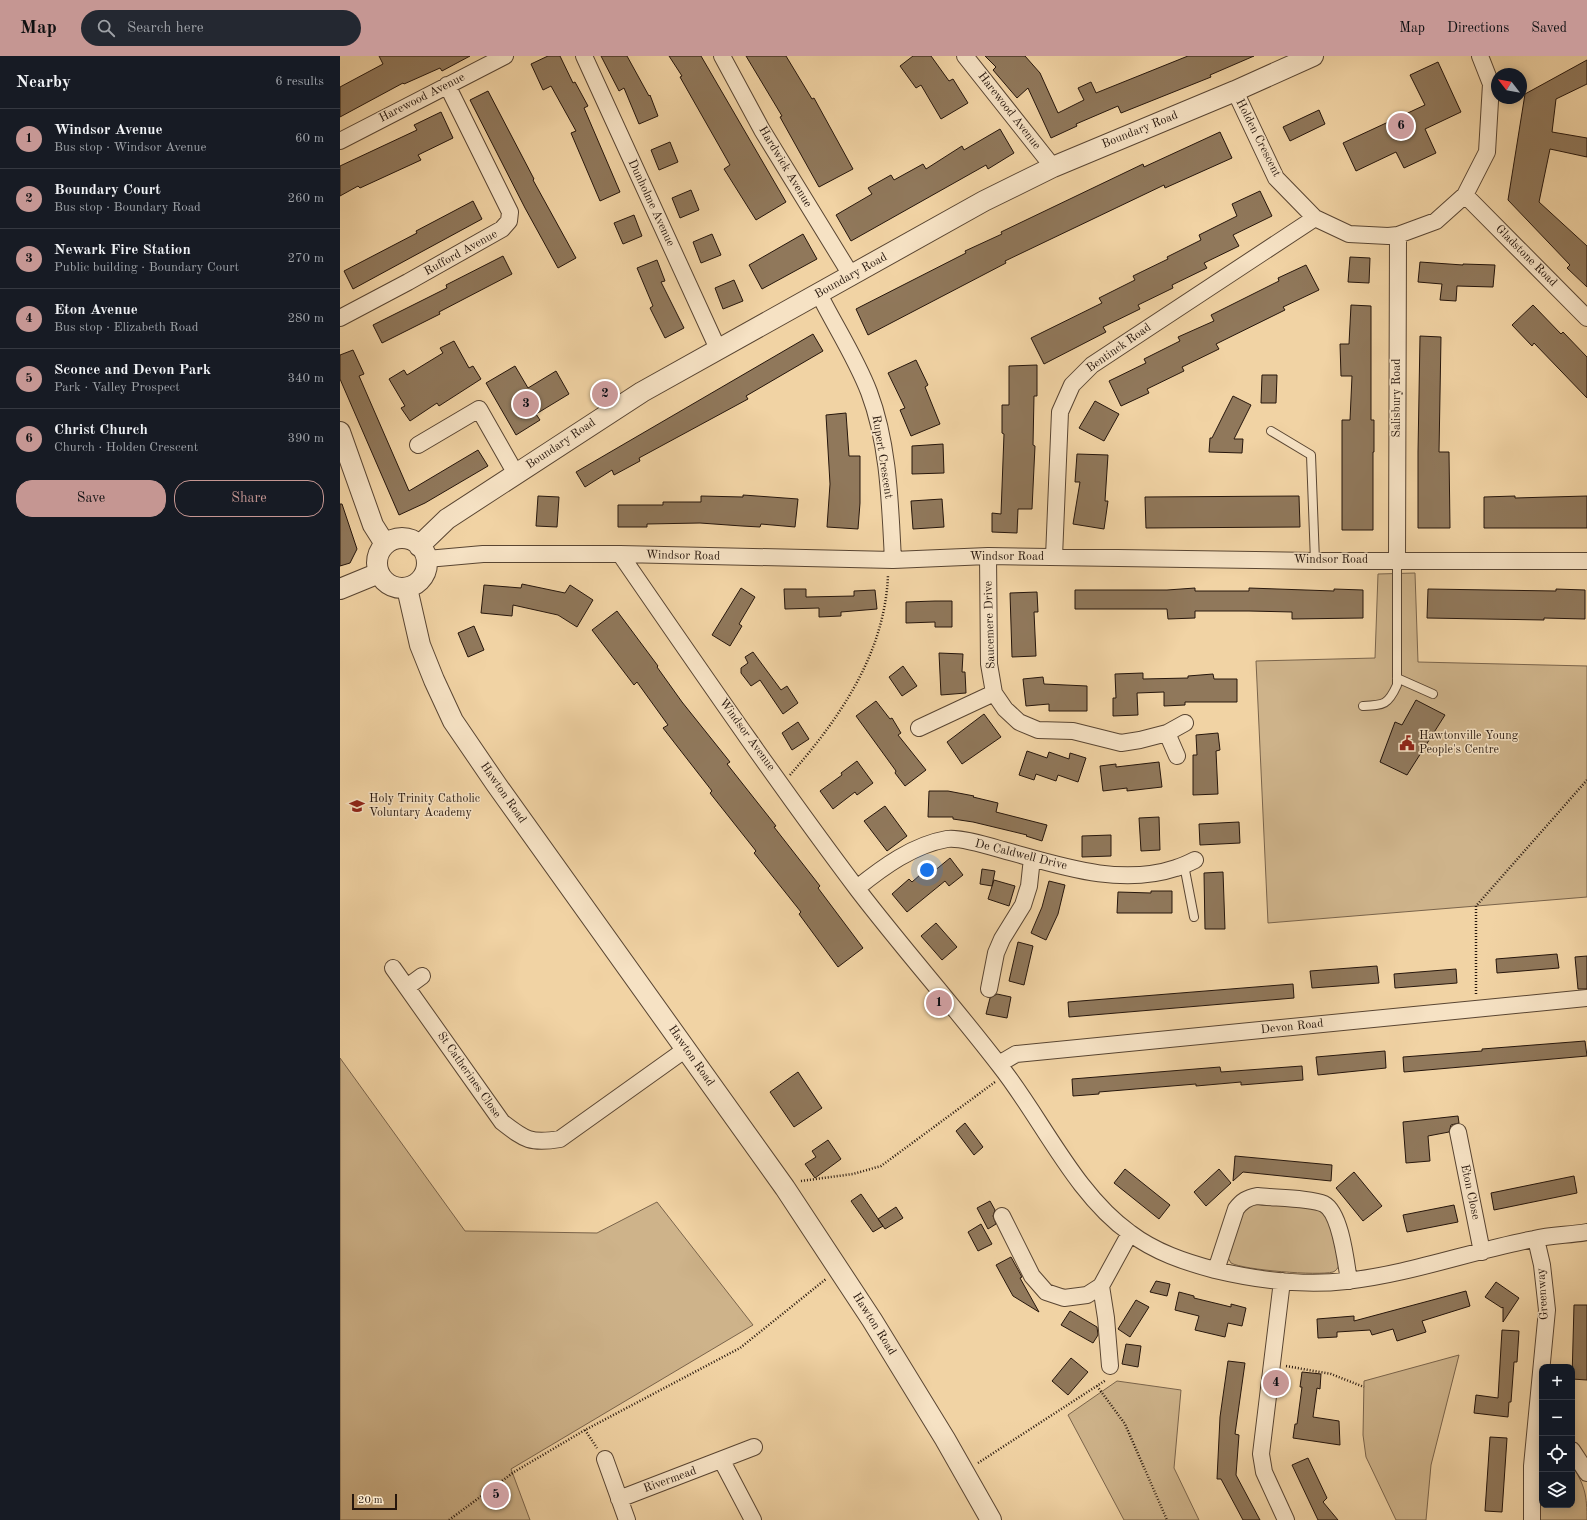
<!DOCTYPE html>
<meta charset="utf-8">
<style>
body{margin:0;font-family:"Old Standard TT",serif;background:#242831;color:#f1f3f6}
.controls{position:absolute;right:12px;bottom:12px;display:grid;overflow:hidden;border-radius:8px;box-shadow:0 2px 10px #0003}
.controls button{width:36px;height:36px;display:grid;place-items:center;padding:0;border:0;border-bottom:1px solid #363941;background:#171b24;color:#f1f3f6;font:20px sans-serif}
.compass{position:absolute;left:1151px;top:12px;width:36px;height:36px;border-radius:50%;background:#171b24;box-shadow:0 2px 10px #0003;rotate:301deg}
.scale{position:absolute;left:12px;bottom:10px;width:45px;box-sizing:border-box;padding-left:4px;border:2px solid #26160c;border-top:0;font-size:11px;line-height:14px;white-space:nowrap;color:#26160c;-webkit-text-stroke:3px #f6e2c4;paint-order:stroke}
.you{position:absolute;left:587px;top:814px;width:14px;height:14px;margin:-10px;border:3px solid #fff;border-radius:50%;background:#1a73e8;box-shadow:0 0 0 6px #1a73e833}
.badge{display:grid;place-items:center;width:26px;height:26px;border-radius:50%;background:#c59692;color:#111;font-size:13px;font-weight:700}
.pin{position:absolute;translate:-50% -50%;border:2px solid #fff;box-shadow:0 1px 4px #0006}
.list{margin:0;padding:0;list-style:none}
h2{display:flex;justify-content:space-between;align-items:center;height:52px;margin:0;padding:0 16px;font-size:17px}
h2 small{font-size:13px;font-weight:400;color:#9ea1a6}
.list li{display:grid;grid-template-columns:26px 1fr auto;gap:12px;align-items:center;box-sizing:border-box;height:60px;padding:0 16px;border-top:1px solid #363941}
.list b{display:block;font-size:15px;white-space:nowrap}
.list p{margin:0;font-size:13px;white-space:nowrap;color:#9ea1a6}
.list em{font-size:13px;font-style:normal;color:#9ea1a6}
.actions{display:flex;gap:8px;padding:12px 16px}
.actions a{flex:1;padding:9px 0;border:1px solid #c59692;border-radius:16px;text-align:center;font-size:14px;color:#c59692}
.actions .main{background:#c59692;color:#111}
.icon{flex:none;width:22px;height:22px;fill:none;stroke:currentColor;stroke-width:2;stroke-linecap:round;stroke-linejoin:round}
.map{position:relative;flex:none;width:1247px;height:1464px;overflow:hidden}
header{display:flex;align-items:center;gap:24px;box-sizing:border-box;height:56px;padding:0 20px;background:#c59692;color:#111}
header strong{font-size:19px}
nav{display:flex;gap:22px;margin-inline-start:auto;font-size:14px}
.search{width:280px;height:36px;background:#242831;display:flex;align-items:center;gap:10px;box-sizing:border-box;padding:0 14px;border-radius:22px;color:#9ea1a6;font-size:15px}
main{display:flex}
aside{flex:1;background:#171b24}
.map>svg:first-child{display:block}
.green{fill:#ceb38a;stroke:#7a644b}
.building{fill:#90785b;stroke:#26160c}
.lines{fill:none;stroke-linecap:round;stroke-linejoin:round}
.service-casing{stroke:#594532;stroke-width:10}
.minor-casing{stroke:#594532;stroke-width:18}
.tertiary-casing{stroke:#594532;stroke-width:22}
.path{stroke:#26160c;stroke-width:2.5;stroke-dasharray:1 2;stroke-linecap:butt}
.service{stroke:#f6e2c4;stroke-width:8}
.minor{stroke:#f6e2c4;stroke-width:16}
.tertiary{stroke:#f6e2c4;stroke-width:20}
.labels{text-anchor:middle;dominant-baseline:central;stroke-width:3;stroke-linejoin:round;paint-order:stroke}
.street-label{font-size:12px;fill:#26160c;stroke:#f6e2c4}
.poi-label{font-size:12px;fill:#26160c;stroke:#f6e2c4;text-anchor:start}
</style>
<header>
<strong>Map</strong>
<div class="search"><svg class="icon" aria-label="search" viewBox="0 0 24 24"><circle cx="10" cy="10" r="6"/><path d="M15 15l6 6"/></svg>Search here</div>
<nav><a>Map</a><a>Directions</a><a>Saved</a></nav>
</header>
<main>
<aside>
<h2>Nearby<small>6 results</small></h2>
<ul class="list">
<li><span class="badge">1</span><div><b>Windsor Avenue</b><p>Bus stop · Windsor Avenue</p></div><em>60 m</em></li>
<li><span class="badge">2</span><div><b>Boundary Court</b><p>Bus stop · Boundary Road</p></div><em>260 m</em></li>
<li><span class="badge">3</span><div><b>Newark Fire Station</b><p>Public building · Boundary Court</p></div><em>270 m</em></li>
<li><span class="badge">4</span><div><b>Eton Avenue</b><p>Bus stop · Elizabeth Road</p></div><em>280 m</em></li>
<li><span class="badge">5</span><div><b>Sconce and Devon Park</b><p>Park · Valley Prospect</p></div><em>340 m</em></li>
<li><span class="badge">6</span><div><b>Christ Church</b><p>Church · Holden Crescent</p></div><em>390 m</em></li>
</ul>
<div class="actions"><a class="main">Save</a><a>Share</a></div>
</aside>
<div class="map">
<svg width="1247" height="1464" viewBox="0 0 1247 1464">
<rect width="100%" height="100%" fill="#f1d3a4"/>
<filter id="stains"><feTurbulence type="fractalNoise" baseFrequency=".005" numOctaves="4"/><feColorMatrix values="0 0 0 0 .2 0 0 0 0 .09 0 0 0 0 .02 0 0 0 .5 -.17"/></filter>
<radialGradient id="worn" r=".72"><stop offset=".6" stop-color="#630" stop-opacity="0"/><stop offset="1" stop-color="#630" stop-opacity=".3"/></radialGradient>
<path class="green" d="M1075 517 1078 606 1247 610V841L928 867 916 605 1035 602 1038 518Z
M0 1002 125 1175 257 1177 317 1146 413 1269 171 1413 190 1464H0Z
M911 1147 979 1152 989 1163 999 1209C998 1212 996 1215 993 1216 978 1220 904 1214 891 1207L887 1200 898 1159Z
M1119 1299 1091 1409 1086 1464H1056L1026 1401 1023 1379 1024 1325Z
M777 1325 841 1334 834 1412 859 1464H784L728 1359Z
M1202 1388V1449H1232V1409C1245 1430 1247 1439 1247 1464H1198L1197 1436Z"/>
<path class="building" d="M39 0H130L102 15 100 12 64 28 63 27 0 61V31L43 8Z
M208 0H220L233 27 235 26 248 50 244 52 280 136 260 145 231 77 236 75 211 30 203 34 191 8Z
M261 0H287L309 40 310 39 318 60 299 68 284 32 279 35Z
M329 0H361L446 146 416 164 384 113 390 109 340 21 342 20Z
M406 0H446L472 43 474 42 513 113 479 131 440 61 442 60Z
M573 0H591L609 25 613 23 628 47 601 63 581 29 576 32 560 10Z
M645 0H685L700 17 718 57 744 44 738 32 751 26 756 37 848 0H914L870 19 871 21 781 57 778 50 736 68 737 70 711 82 688 32 677 42 653 14 656 11Z
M1247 4V28L1216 43 1212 76 1247 82V101L1210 93 1199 146 1247 190V231L1227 212 1230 209 1168 144 1185 38Z
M1098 6 1121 56 1085 73 1096 97 1064 112 1056 96 1016 115 1003 87 1085 49 1070 19Z
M148 35 194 123 193 124 236 202 218 212 185 152 130 44Z
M979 54 985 68 950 85 943 71Z
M101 56 113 82 78 99 81 104 20 132 18 130 0 140V110L77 74 74 69Z
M660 73 674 97 648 113 646 109 511 185 496 159 532 138 528 132 551 119 554 124 583 108 586 113 622 90 624 94Z
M880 76 892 102 825 132 824 129 665 205 666 207 528 279 516 253 626 197 625 195 662 178 661 176 803 108 804 111Z
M330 86 338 106 319 114 311 94Z
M351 134 359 154 340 162 332 142Z
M920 135 932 160 893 179 899 190 864 207 867 212 832 229 833 232 798 249 800 253 763 271 766 276 704 308 691 282 762 247 759 242 795 224 793 220 828 203 827 201 861 184 859 179 897 160 892 148Z
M133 145 142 163 13 233 4 215 77 177 76 175Z
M294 159 302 180 283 188 274 167Z
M372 178 381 199 361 207 353 186Z
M463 178 477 203 422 233 409 209Z
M163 200 172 218 99 256 100 258 42 287 33 269 107 232 106 229Z
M1010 201 1030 202 1029 227 1008 226Z
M317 204 325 225 321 226 344 272 325 282 310 252 313 250 297 212Z
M1080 206 1123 209V208L1155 209 1153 231 1117 230 1116 245 1100 244 1102 228 1078 226Z
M966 209 979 234 943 251 945 254 876 288 879 293 842 311 844 315 807 333 809 337 781 350 769 325 806 307 804 303 840 285 838 281 874 265 871 259 939 225 938 222Z
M394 224 403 245 383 253 375 232Z
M1011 249 1031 250V364H1034V396H1033V474H1002V364H1010L1012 320H1001L1000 288H1009Z
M1193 249 1221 278 1223 276 1247 301V342L1194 287 1192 290 1172 269Z
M473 278 483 295 406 340 408 343 299 402 300 405 274 419 272 414 245 431 236 416Z
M1080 280 1101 281 1099 396H1109L1110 472H1078V396Z
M114 285 129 312 133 310 141 323 99 350 97 347 70 365 61 352 65 350 49 323 64 314 67 319 103 297 100 292Z
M13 294 24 318 19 320 69 435 138 394 148 410 85 447 59 459 0 323V299Z
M576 304 588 329 585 331 600 368 571 380 560 354 565 352 548 317Z
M697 309V340H694L693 389 695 390 692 453H678L677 477 652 476V457L661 458 664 378 662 377V349H669V310Z
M175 310 188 332 216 315 229 338 196 358 200 364 176 379 146 327Z
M922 319H937L936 347H921Z
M893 340 911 349 894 383H903L902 397 869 396 870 382H872Z
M755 345 779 358 764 385 739 372Z
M506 357 509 400H520V447L518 473 487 471 490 428 486 359Z
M603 388 604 417 572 418V390Z
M737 398 768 399 765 445H768L764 473 733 468 740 426H735Z
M403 439 458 443 455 471 421 468 420 471 402 470 360 467 307 468V471H278V449H323V446H361V440L403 441Z
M198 440 219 441 217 471 196 470Z
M959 440 960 471 806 472 805 441Z
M1175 440V442L1247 440V472H1144V441Z
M602 443 604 471 573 473 571 445Z
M0 448H2L17 493 10 507 0 510Z
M182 528 225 537 230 529 253 544 237 571 218 559 173 549 172 560 141 557 144 529 181 532Z
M401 532 415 541 399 568 402 570 390 590 372 579Z
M855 532V535H909V532L994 535V533L1023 534V562L952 563V556L909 555H855V562L828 563 827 553H735V534H827Z
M444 533H466V541L514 540V535L535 534 537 553 501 556V560L479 561V552L445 553Z
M1088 533 1216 535V533L1245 534V563L1204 562V564L1087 562Z
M697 536 698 556H694L696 600 672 601 670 537Z
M595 545H612V571H595V566L566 567V546Z
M277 555 318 610 317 611 342 646 390 706 387 708 436 770 434 771 480 830 478 832 523 892 498 911 459 858 461 856 414 797 416 795 370 737 372 735 323 672 328 669 297 626 294 629 252 574Z
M134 570 144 594 128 601 118 577Z
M413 596 441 634 447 630 458 647 443 658 420 624 411 630 401 617V612L408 607 405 601Z
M599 597 623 598 622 616H625L626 637 601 639Z
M563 610 577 630 562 640 549 621Z
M803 617V623L848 622V620L873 618 874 623H897V646H845V649L824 650V636L797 637 798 659 773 660V642H776L775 618Z
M703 621 704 628 747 630V655H709V648L686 650 683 623Z
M1076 644 1105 659 1067 719 1040 706 1055 666 1062 669Z
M536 645 550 663 552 662 561 677 558 679 586 714 565 730 555 717 556 715 516 660Z
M644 658 661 681 622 708 607 686Z
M458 666 469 683 452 694 442 677Z
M878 677 880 694 876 695 878 738 853 739V699H857L856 679Z
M687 695 707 702 709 696 729 703 730 697 746 702 738 726 718 719 716 725 696 718 694 724 679 719Z
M517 705 533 727 517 739 515 736 493 753 480 735 502 719 501 717Z
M819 706 822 731 787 735V732L763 735 760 710 776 708V711Z
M589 735H608L634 740 633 741 658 747 656 756 707 769 702 785 686 780 687 779 633 766 613 763V761H588Z
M545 750 567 780 547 795 524 765Z
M819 761 820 794 801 795 799 762Z
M899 766 900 787 860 789 859 768Z
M771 779V800L742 801V780Z
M610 802 623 819 609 830 605 825 567 856 552 838 569 823 572 826 589 811 593 816Z
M642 813 655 815 652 830 640 828Z
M883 816 885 873H865L864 817Z
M654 824 675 830 669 850 648 843Z
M709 825 725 829 718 858 706 884 691 877 702 851Z
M811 835H832V857H777L778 836 811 837Z
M596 867 617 891 602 904 581 880Z
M678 886 693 890 684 929 669 925Z
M1217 898 1219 912 1157 917 1156 903Z
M1247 900V933H1238L1235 901Z
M1037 910 1039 927 972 932 970 915Z
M1116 913 1117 927 1055 932 1054 918Z
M953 928 954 942 729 961 728 946Z
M657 938 671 941 667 962 646 958 650 942Z
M1245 985 1247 1000 1064 1016 1063 1001 1142 995V993L1168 991Z
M1045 995 1046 1012 978 1019 976 1001Z
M962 1010 963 1024 901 1029V1026L856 1030V1028L759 1036V1038L733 1040 732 1023 880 1011 881 1016Z
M458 1016 482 1052 454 1071 430 1036Z
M1118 1060 1119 1067 1111 1069 1109 1076 1088 1080 1090 1105 1066 1107 1063 1066Z
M625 1067 643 1091 634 1099 616 1075Z
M488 1084 501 1103 475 1122 465 1108 476 1101 472 1095Z
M895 1100 992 1109 991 1125 903 1116 893 1125Z
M785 1113 830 1149 819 1163 774 1127Z
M879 1113 891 1127 866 1150 854 1136Z
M1014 1116 1042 1150 1023 1165 996 1132Z
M1234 1120 1237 1137 1154 1154 1151 1137Z
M521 1138 543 1170 533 1176 511 1145Z
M650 1145 655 1154 653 1160 656 1168 648 1173 637 1152Z
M1114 1149 1118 1166 1067 1176 1063 1159Z
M556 1151 563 1162 545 1173 538 1163Z
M641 1168 652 1188 638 1195 628 1176Z
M671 1201 682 1221 680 1222 699 1256 673 1240 656 1209Z
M816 1225 830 1228 827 1240 810 1236Z
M1156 1226 1179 1242 1163 1266V1251L1162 1252 1145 1241Z
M1126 1235 1130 1250 1082 1265 1086 1276 1057 1285 1053 1273 1032 1279 1030 1274 997 1276V1281L978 1282 977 1263 1014 1260V1265Z
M839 1236 854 1240V1242L891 1251V1248L906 1252 902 1270 888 1267 885 1281 855 1274 859 1260 835 1254Z
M796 1244 809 1251 790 1281 778 1273Z
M1234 1249H1247V1324L1232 1323Z
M730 1255 757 1271 758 1279 753 1287 721 1269Z
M1162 1274 1179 1275 1177 1306H1174L1171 1346H1169L1168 1361 1134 1357 1136 1339 1158 1342Z
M786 1288 801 1290 798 1311 782 1308Z
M731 1302 748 1316 728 1339 712 1325Z
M888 1305 905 1307 895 1378 899 1379 896 1419 920 1464H903L881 1423H877L880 1361Z
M962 1316 981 1318 980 1333 977 1332 973 1361 999 1365 1000 1389 953 1382 955 1368H957L962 1331H960Z
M1150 1381 1167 1382 1162 1456 1145 1455Z
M968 1402 987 1442 983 1446 998 1464H978L952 1409Z"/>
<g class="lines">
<g class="service-casing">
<path id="service" d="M931 375 971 399 975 505
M1057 622 1093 638
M1023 650C1044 649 1048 649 1057 629V505
M844 809 854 861"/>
</g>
<g class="minor-casing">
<path id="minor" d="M244 0 378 293
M382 0 422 74 511 219
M625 0 713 111
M895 35 936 122 975 162 1009 178 1048 180 1058 179 1096 165 1125 139 1147 96 1151 28 1140 0
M0 85 165 0
M1125 139 1247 262
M479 238C495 270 516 302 529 336 549 389 550 448 553 504
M0 262 68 226 162 173 169 165 170 156 107 29
M78 389 139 353 176 418
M280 498C358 611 436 725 518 834 564 894 614 950 660 1010 702 1063 735 1138 790 1177 815 1196 845 1206 875 1214 917 1224 963 1230 1006 1225 1070 1218 1131 1195 1194 1183 1211 1179 1230 1179 1247 1176
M648 500 649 608 654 637 665 653 679 666 698 674 733 675 781 687 800 684 827 677 845 667
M714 501 720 356 732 329 752 309 975 162
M87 503 143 498H280L553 504 648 500 975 505H1247
M1057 505 1058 179
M579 672 654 637
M827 677 837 700
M517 832C543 811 573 789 607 783 620 781 649 790 663 794 718 809 779 831 836 812 843 810 849 807 855 804
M53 912 162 1066C185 1084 191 1088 220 1083L346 993
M67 931 82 920
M649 933 656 897 662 883 683 849 689 830 692 802
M659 1008 676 998 1247 942
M1118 1076 1142 1196
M662 1160 692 1220 706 1236 724 1242 747 1239 761 1230 790 1177
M876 1214 896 1153C902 1145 907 1142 917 1140 932 1142 971 1142 984 1148 1001 1157 1006 1207 1009 1225
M942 1225 921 1398 924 1416 946 1464
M761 1230 766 1262 770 1310
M1232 1394 1247 1417
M265 1403 287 1464
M382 1405 413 1464
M279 1443 414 1391
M1192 1464V1410L1207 1254 1202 1209 1196 1183"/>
</g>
<g class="tertiary-casing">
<path id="tertiary" d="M0 376 33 469 45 488
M37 507a25 25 0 1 1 50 0a25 25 0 1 1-50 0Z
M79 490 107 463 302 336 644 145 713 111 895 35 973 0
M67 532 80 589 94 624 113 665 156 728 445 1132 532 1264 605 1383 651 1464
M0 533 39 517"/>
</g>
<path class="path" d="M450 719C500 662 545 597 548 519
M1136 938V850L1247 724
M461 1125 513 1118 541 1110 655 1026
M946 1310 991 1318 1024 1331
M757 1330 785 1368 827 1464
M245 1374 257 1392
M638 1407 766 1324
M109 1464 174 1416 245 1374 400 1292 486 1223"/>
<use href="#service" class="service"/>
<use href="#minor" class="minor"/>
<use href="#tertiary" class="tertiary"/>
</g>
<defs>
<g id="civic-bare" transform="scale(1.2)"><path d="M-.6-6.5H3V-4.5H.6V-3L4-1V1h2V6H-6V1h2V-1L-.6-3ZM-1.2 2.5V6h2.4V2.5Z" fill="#8f2418" stroke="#f6e2c4" stroke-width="2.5" paint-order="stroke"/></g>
<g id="school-bare" transform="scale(1.2)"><path d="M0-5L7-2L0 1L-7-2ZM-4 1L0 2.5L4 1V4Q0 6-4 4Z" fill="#8f2418" stroke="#f6e2c4" stroke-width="2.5" paint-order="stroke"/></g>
</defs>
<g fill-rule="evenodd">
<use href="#civic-bare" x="1067" y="687"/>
<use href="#school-bare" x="17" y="750"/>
</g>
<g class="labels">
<g class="street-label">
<text transform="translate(82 42) rotate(-27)">Harewood Avenue</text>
<text transform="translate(669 55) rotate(52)">Harewood Avenue</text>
<text transform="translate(800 74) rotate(-22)">Boundary Road</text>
<text transform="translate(918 82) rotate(63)">Holden Crescent</text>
<text transform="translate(445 111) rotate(59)">Hardwick Avenue</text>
<text transform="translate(311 147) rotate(65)">Dunholme Avenue</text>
<text transform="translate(121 197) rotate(-29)">Rufford Avenue</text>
<text transform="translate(1186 200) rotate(45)">Gladstone Road</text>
<text transform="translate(511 220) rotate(-29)">Boundary Road</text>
<text transform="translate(779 292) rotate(-35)">Bentinck Road</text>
<text transform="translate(1057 342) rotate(-90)">Salisbury Road</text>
<text transform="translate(221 388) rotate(-34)">Boundary Road</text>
<text transform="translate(542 401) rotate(81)">Rupert Crescent</text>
<text transform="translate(343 500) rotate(1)">Windsor Road</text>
<text x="667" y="501">Windsor Road</text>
<text x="991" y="504">Windsor Road</text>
<text transform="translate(650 569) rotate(-92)">Saucemere Drive</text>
<text transform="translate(407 679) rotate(54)">Windsor Avenue</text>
<text transform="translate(163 737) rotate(55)">Hawton Road</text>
<text transform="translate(681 799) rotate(14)">De Caldwell Drive</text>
<text transform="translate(952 971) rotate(-6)">Devon Road</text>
<text transform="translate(351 1000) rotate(55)">Hawton Road</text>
<text transform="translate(129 1019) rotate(55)">St Catherines Close</text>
<text transform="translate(1130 1136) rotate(78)">Eton Close</text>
<text transform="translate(1203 1238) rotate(-94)">Greenway</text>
<text transform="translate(534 1268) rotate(58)">Hawton Road</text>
<text transform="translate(330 1424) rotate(-20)">Rivermead</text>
</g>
<g class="poi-label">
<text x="1079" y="680">Hawtonville Young<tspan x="1079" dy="14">People's Centre</tspan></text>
<text x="29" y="743">Holy Trinity Catholic<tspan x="29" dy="14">Voluntary Academy</tspan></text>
</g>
</g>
<rect width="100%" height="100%" filter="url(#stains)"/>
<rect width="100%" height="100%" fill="url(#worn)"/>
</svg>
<div class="controls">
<button>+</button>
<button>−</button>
<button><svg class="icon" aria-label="locate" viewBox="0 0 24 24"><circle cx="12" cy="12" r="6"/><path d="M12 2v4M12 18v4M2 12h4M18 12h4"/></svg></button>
<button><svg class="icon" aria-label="layers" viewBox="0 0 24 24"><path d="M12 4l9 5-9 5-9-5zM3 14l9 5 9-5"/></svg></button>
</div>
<svg class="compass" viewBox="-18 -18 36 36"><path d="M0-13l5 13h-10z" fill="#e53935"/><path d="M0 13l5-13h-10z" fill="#9ea1a6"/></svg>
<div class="scale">20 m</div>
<div class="you"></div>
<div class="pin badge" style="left:599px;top:947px">1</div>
<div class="pin badge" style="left:265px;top:338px">2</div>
<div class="pin badge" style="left:186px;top:348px">3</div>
<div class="pin badge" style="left:936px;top:1327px">4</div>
<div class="pin badge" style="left:156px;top:1439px">5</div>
<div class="pin badge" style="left:1061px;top:70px">6</div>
</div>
</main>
